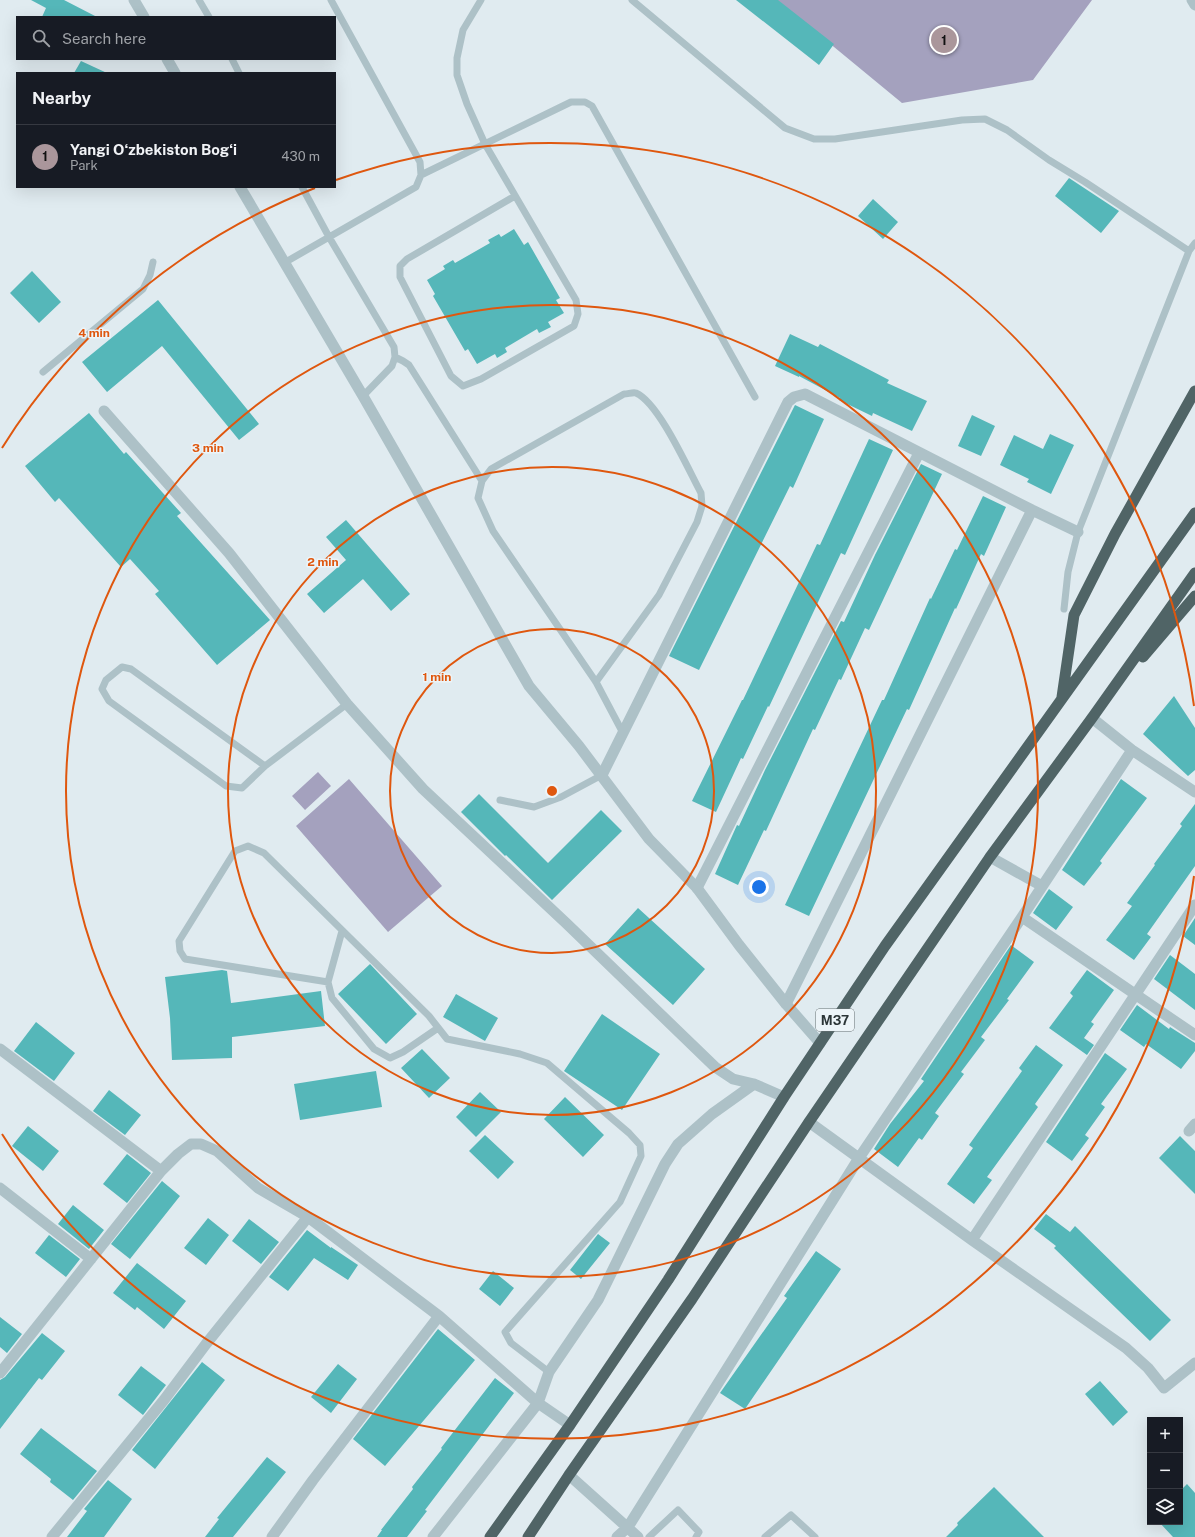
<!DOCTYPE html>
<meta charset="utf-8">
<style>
body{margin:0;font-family:"Public Sans",sans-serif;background:#242831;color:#f1f3f6}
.controls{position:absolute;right:12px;bottom:12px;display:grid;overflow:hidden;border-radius:0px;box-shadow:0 4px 16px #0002}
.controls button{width:36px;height:36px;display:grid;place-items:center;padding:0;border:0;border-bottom:1px solid #363941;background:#171b24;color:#f1f3f6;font:20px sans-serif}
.you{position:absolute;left:759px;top:887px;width:14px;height:14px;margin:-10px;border:3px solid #fff;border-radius:50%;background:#1a73e8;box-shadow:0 0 0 6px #1a73e833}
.badge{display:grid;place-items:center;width:26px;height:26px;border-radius:50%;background:#aa969b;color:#111;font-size:13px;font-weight:700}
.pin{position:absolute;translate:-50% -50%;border:2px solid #fff;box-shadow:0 1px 4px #0006}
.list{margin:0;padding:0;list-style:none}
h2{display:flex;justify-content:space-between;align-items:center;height:52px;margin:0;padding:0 16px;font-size:17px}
h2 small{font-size:13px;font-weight:400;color:#9ea1a6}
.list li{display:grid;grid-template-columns:26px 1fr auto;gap:12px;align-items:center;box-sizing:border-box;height:64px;padding:0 16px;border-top:1px solid #363941}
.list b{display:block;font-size:15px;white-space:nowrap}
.list p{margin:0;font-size:13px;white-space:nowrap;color:#9ea1a6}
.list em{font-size:13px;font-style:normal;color:#9ea1a6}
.icon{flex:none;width:22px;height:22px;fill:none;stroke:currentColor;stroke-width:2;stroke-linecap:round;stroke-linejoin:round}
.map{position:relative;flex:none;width:1195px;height:1537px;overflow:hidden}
.search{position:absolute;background:#171b24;box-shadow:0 4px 16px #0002;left:16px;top:16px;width:320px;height:44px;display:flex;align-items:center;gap:10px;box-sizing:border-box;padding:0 14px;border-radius:0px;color:#9ea1a6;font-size:15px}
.panel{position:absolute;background:#171b24;box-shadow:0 4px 16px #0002;left:16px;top:72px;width:320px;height:116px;border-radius:0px}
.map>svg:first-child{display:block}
.green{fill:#a4a1be}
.building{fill:#55b7b9}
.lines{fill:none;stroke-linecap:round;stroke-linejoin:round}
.service{stroke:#adc1c7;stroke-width:7}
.pedestrian{stroke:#adc1c7;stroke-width:11}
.minor{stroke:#adc1c7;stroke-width:11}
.tertiary{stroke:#adc1c7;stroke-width:11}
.trunk{stroke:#506466;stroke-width:11}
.ring{fill:none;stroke:#df570e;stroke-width:2}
.labels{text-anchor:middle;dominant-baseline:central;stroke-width:3;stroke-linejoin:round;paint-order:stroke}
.shield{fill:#ecf4f8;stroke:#656e71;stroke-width:1}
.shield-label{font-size:13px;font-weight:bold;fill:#2b3537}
.centre{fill:#df570e;stroke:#ecf4f8;stroke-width:2}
.ring-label{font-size:12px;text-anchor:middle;font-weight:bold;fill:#df570e;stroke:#ecf4f8;stroke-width:3;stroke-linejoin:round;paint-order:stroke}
</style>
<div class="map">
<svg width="1195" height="1537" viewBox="0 0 1195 1537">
<rect width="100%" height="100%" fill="#e0ebf0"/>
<path class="green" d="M777 0H1092L1033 80 902 103Z
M318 772 331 786 305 810 292 796Z
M349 779 442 886 388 932 296 826Z"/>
<path class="building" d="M31 0H64L97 17H42L46 8Z
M736 0H778L834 44 819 65Z
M81 61 107 73H74Z
M1069 178 1119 211 1101 233 1055 196Z
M873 199 898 222 883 239 858 216Z
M514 229 524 245 528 242 560 298 556 300 564 313 548 322 551 327 539 333 537 329 505 348 507 352 497 358 495 354 477 364 468 349 465 351 433 296 435 294 427 280 445 269 443 266 453 260 455 263 490 243 488 240 499 234 501 237Z
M32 271 61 302 39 323 10 293Z
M158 300 259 424 239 440 162 346 107 392 82 362Z
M790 334 818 347 820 344 889 380 887 383 927 401 912 431 873 413 872 416 839 400 840 398 799 376V377L775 366Z
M795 405 824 419 793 488 790 486 699 670 669 656Z
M89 413 124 454 126 452 181 513 177 516 270 620 217 665 155 594 159 591 130 559 121 567 59 498 55 502 25 466Z
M972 415 995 426 981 456 958 446Z
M1050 434 1074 445 1051 494 1027 482 1029 479 1000 465 1014 435 1043 449Z
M869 439 893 450 845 555 841 553 769 707 768 706 743 759 741 758 716 812 692 801 742 700H743L817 544 820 545Z
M921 464 942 474 869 630 865 628 841 680 839 679 815 730 813 729 766 831 764 830 738 885 715 874 737 825 739 826 765 770 841 621 844 622 875 555Z
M983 496 1006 507 984 556 981 554 956 609 955 608 909 710 907 709 809 916 785 905 882 700H884L930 598 931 599 955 549 957 550Z
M346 520 410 594 391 611 363 579 324 613 307 594 346 560 326 537Z
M1174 696 1195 728V770L1188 776 1143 734Z
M1121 779 1147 798 1100 861 1102 863 1084 886 1062 870Z
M479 794 548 863 601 810 622 831 552 900 506 855 505 856 461 812Z
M1195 804V866L1147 934 1151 937 1134 960 1106 940 1132 906 1127 903 1155 865 1154 864 1182 826 1180 824Z
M1049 889 1073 907 1056 930 1033 913Z
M638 908 705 969 673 1005 605 944Z
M1195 918V945L1183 936Z
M1011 945 1034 962 1007 999 1009 1000 981 1037 985 1040 961 1072 964 1074 935 1113 939 1116 922 1140 919 1138 898 1167 874 1149 890 1124 924 1081 921 1079Z
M1170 955 1195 974V1010L1154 979Z
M370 964 417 1014 386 1044 338 994Z
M222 970 227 971 231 1003 321 991 325 1026 232 1037V1058L172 1060 170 1018 165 977Z
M1087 970 1114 990 1091 1022 1094 1024 1084 1038 1094 1045 1087 1055 1049 1028 1073 996 1070 993Z
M456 994 498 1018 485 1041 443 1017Z
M1137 1005 1169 1029 1170 1027 1195 1043V1051L1181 1069 1146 1044 1144 1047 1120 1030Z
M602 1014 660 1054 622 1110 564 1071Z
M36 1022 75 1053 54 1081 14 1051Z
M1036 1045 1063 1065 1035 1104 1038 1107 987 1177 992 1180 974 1204 947 1184 973 1148 969 1145 1022 1071 1019 1068Z
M422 1049 450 1078 429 1098 401 1068Z
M1105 1053 1127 1069 1101 1104 1105 1107 1085 1135 1089 1138 1072 1161 1046 1142Z
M376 1071 382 1107 300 1120 294 1084Z
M109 1090 141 1115 125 1135 93 1111Z
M480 1092 501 1112 476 1137 456 1117Z
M565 1097 604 1135 583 1157 544 1119Z
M28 1126 59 1151 43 1171 12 1146Z
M485 1135 514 1162 498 1179 469 1151Z
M1180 1136 1195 1151V1194L1159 1158Z
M127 1154 151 1173 127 1203 103 1184Z
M162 1181 180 1196 130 1259 111 1244Z
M73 1205 104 1230 89 1249 58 1224Z
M1046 1214 1070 1232 1075 1226 1171 1320 1150 1341 1054 1248 1056 1246 1034 1229Z
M208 1218 229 1235 206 1265 184 1248Z
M249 1219 279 1242 261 1264 232 1241Z
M307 1230 331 1248V1247L358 1265 348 1280 314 1258 288 1291 269 1277Z
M598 1234 610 1243 581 1279 570 1270Z
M49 1235 80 1259 66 1277 35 1253Z
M816 1251 841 1269 745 1409 720 1393 787 1298 784 1296Z
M137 1263 186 1301 164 1329 137 1307 135 1310 113 1293Z
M493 1271 514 1288 500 1306 479 1289Z
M0 1317 22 1334 7 1353 0 1347Z
M438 1329 475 1360 385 1466 353 1439Z
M42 1333 65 1351 42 1380 39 1378 0 1429V1380L5 1377Z
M202 1362 225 1380 155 1469 132 1450Z
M338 1364 357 1379 331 1413 311 1397Z
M141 1366 166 1385 143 1415 118 1395Z
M495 1378 514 1393 425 1510 427 1511 407 1537H377L382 1530H381L413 1489 412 1487 442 1449 441 1448Z
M1100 1381 1128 1412 1113 1426 1085 1394Z
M41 1428 97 1471 73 1500 50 1482 51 1479 20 1454Z
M267 1457 286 1472 233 1537H205L219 1519 217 1518Z
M108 1480 132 1499 104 1537H67L87 1511 84 1509Z
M1187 1484 1195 1493V1537H1173L1159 1522H1180V1491Z
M994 1487 1044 1537H946L958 1525 957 1523Z"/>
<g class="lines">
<path class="service" d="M199 0 209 17
M481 0 463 30 457 58V75L467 104 485 144 576 300 578 314 574 326 481 379 463 386 451 376 400 277V266L407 259 515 196
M632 0 785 128 814 139H835L962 120 985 119 1007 130 1049 160 1085 182 1189 251
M232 59 239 73
M421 175 571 102H585L592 106 755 397
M302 187 329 237 394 347 395 357 392 366 363 396
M284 263 416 187 421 175 420 162 331 0
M395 357 403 361 409 365 482 481
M43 372 143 289 150 275 153 262
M1064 609 1068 572 1078 532 1189 251 1195 243
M596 682 659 595 697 522 702 506 701 493C688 469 659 403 636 393 633 392 628 394 624 394L491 469 482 481 478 498 493 531 596 682 623 733
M265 766 131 669 122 667 106 680 102 689 109 701 226 786 242 788 265 766 347 704
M500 800 534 807 561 797 602 775
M328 982 342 931
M438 1028 403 1052 390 1058 374 1049 332 998 328 982 185 959 180 951 179 941 235 851 248 846 264 853 429 1016 447 1039 520 1054 547 1063 629 1133 640 1145 641 1156 620 1202 505 1332 511 1343 549 1372
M649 1537 678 1510 699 1532 696 1537
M765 1537 791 1515 815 1537"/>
<path class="pedestrian" d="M1192 0 1195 5"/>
<path class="minor" d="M104 411 229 553 347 704 423 789 566 923 715 1067 733 1079 754 1084 784 1097
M1092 718 1132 750 1195 792
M602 775 788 402 794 397 805 394 1032 510 1078 532
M990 857 1042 886
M697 888 919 453
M1022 917 1195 1035
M786 1004 1032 510
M0 1049 161 1171
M809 1122 972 1240 1126 1348 1148 1368 1164 1388 1195 1363
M1189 1131 1195 1124
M0 1188 91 1259
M972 1240 1195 905
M0 1373 161 1171 178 1154 191 1144H201L217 1151 258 1188 308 1217 439 1316 538 1403 570 1425
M569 1475 638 1537
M52 1537 164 1400 206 1344 308 1217
M272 1537 313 1480 439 1316
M433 1537 538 1403 549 1372 598 1300 665 1164 678 1144 712 1114 754 1084
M617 1537 628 1527 859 1158 1022 917 1132 750"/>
<path class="tertiary" d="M134 0 144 17
M167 59 175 73
M240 187 363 396 529 686 579 746 649 839 697 888 739 945 786 1004 820 1043"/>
<path class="trunk" d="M1143 657 1195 596
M1062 697 1074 615 1115 534 1195 391
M490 1537 570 1425 668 1280 784 1097 885 946 1195 513
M528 1537 569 1475 692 1299 809 1122 990 857 1092 718 1195 573"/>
</g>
<g class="ring">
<circle cx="552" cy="791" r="162"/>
<circle cx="552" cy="791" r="324"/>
<circle cx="552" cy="791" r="486"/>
<path d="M1194 876A648 648 0 0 1 2 1134M2 448A648 648 0 0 1 315 188M336 180A648 648 0 0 1 1194 706"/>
</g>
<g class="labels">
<rect class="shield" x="816" y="1009" width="38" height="22" rx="3"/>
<g class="shield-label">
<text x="835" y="1020">M37</text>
</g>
</g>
<circle cx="552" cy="791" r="6" class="centre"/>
<g class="ring-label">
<text x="94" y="337">4 min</text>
<text x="208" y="452">3 min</text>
<text x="323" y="566">2 min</text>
<text x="437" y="681">1 min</text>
</g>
</svg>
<div class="controls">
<button>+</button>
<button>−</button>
<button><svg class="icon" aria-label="layers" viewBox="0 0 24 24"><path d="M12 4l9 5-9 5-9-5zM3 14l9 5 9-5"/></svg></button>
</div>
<div class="you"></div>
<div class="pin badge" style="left:944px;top:40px">1</div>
<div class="search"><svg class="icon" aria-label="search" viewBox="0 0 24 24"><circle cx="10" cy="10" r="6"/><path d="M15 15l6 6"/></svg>Search here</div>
<section class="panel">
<h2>Nearby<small></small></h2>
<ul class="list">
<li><span class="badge">1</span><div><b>Yangi Oʻzbekiston Bogʻi</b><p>Park</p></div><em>430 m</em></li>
</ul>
</section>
</div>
